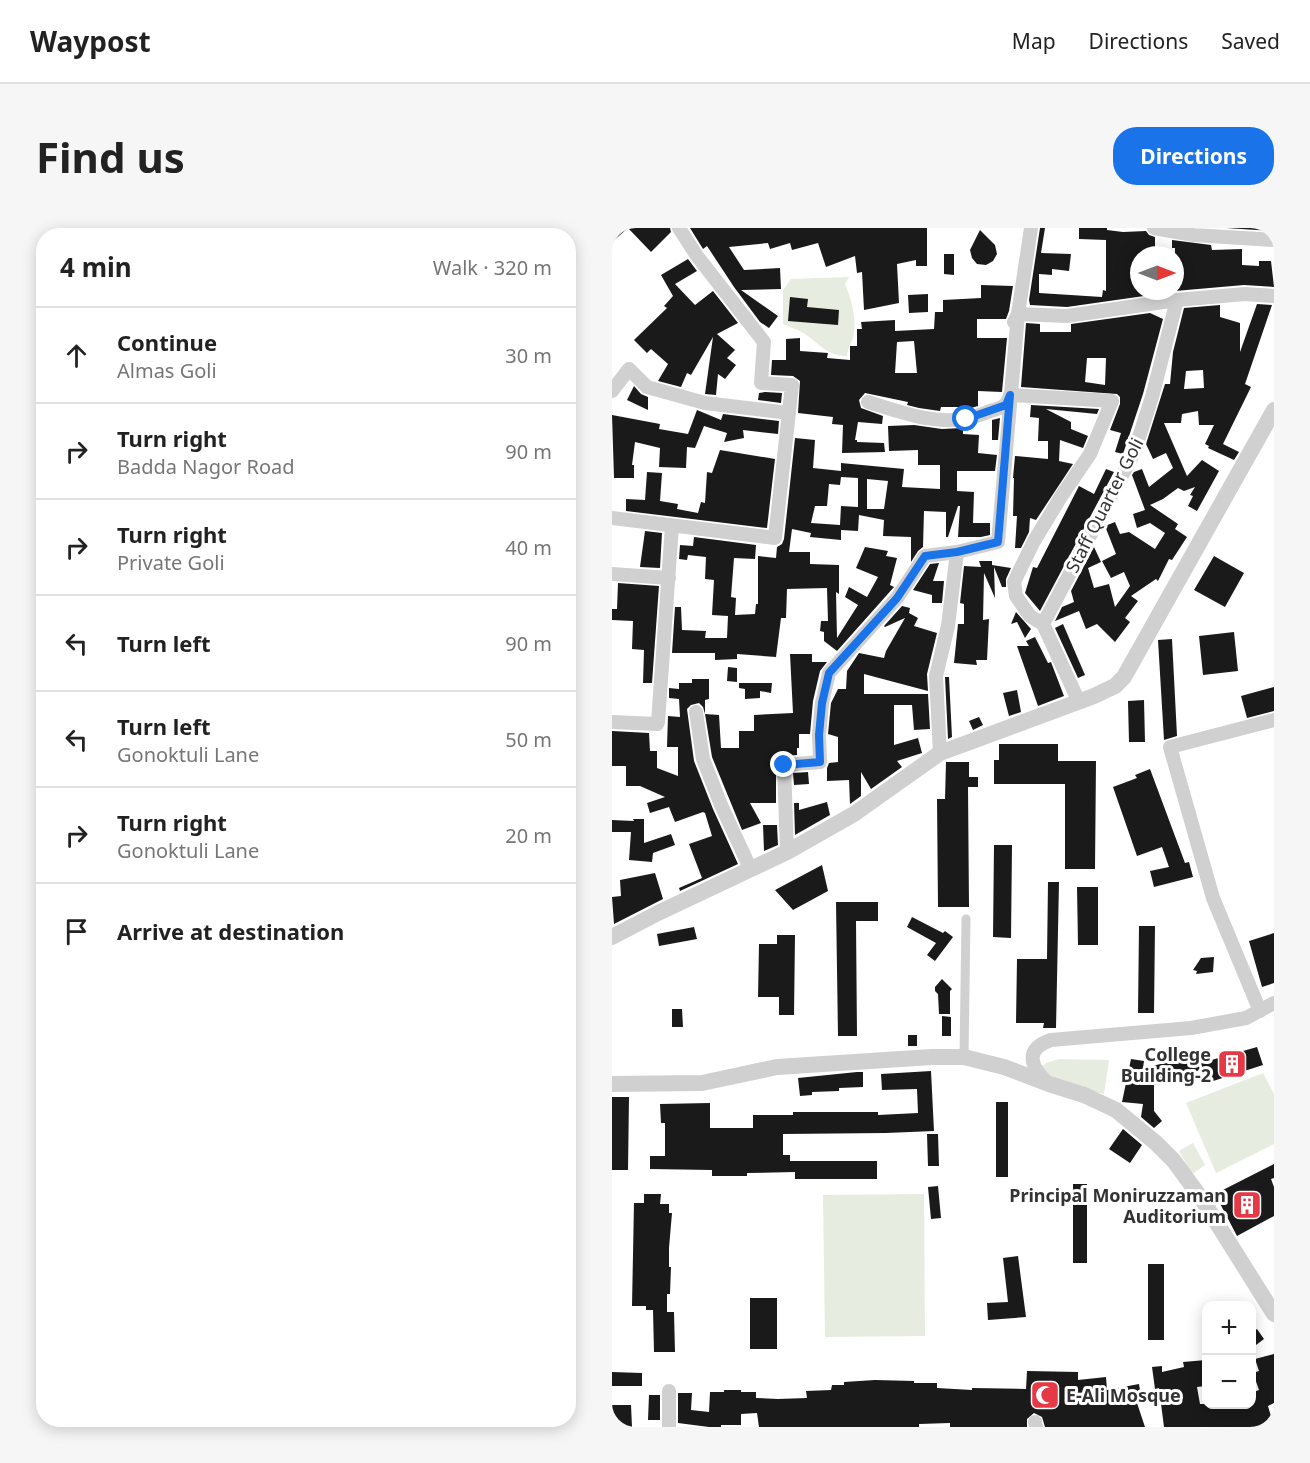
<!DOCTYPE html>
<meta charset="utf-8">
<style>
body{margin:0;font-family:"Noto Sans",sans-serif;background:#f6f6f6;color:#222}
.controls{position:absolute;right:18px;bottom:18px;display:grid;overflow:hidden;border-radius:12px;box-shadow:0 3px 15px #0003}
.controls button{width:54px;height:54px;display:grid;place-items:center;padding:0;border:0;border-bottom:2px solid #e0e0e0;background:#fff;color:#222;font:30px sans-serif}
.compass{position:absolute;left:518px;top:18px;width:54px;height:54px;border-radius:50%;background:#fff;box-shadow:0 3px 15px #0003;rotate:90deg}
.stop{position:absolute;width:18px;height:18px;margin:-14px;border:4px solid #1a73e8;border-radius:50%;background:#fff}
.stop.end{background:#1a73e8;border-color:#fff;box-shadow:0 2px 6px #0008}
.list{margin:0;padding:0;list-style:none}
h2{display:flex;justify-content:space-between;align-items:center;height:78px;margin:0;padding:0 24px;font-size:26px}
h2 small{font-size:20px;font-weight:400;color:#767676}
.list li{display:grid;grid-template-columns:39px 1fr auto;gap:18px;align-items:center;box-sizing:border-box;height:96px;padding:0 24px;border-top:2px solid #e0e0e0}
.list b{display:block;font-size:22px;white-space:nowrap}
.list p{margin:0;font-size:20px;white-space:nowrap;color:#767676}
.list em{font-size:20px;font-style:normal;color:#767676}
.icon{flex:none;width:33px;height:33px;fill:none;stroke:currentColor;stroke-width:2;stroke-linecap:round;stroke-linejoin:round}
.map{position:relative;flex:none;width:662px;height:1199px;overflow:hidden;border-radius:24px}
header{display:flex;align-items:center;gap:36px;box-sizing:border-box;height:84px;padding:0 30px;background:#fff;border-bottom:2px solid #e0e0e0}
header strong{font-size:28px}
nav{display:flex;gap:33px;margin-inline-start:auto;font-size:21px}
.intro{display:flex;align-items:center;justify-content:space-between;box-sizing:border-box;height:144px;padding:0 36px}
h1{margin:0;font-size:42px}
.button{padding:15px 27px;border-radius:24px;background:#1a73e8;color:#fff;font-size:21px;font-weight:700}
main{display:flex;gap:36px;padding:0 36px}
aside{flex:1;background:#fff;border-radius:24px;box-shadow:0 3px 15px #0003}
.map>svg:first-child{display:block}
.green{fill:#e6ecdf}
.building{fill:#1a1a1a;fill-rule:evenodd}
.lines{fill:none;stroke-linecap:round;stroke-linejoin:round}
.pedestrian{stroke:#d0d0d0;stroke-width:9}
.minor{stroke:#d0d0d0;stroke-width:14}
.tertiary{stroke:#d0d0d0;stroke-width:16}
.route{stroke:#1a73e8;stroke-width:8}
.labels{text-anchor:middle;dominant-baseline:central;stroke-width:6;stroke-linejoin:round;paint-order:stroke}
.street-label{font-size:18px;fill:#333;stroke:#fff}
.poi-label{font-size:18px;font-weight:bold;fill:#333;stroke:#fff;text-anchor:end}
</style>
<header>
<strong>Waypost</strong>
<nav><a>Map</a><a>Directions</a><a>Saved</a></nav>
</header>
<div class="intro"><h1>Find us</h1><a class="button">Directions</a></div>
<main>
<aside>
<h2>4 min<small>Walk · 320 m</small></h2>
<ul class="list">
<li><svg class="icon" aria-label="ahead" viewBox="0 0 24 24"><path d="M12 20V5M6 11l6-6 6 6"/></svg><div><b>Continue</b><p>Almas Goli</p></div><em>30 m</em></li>
<li><svg class="icon" aria-label="right" viewBox="0 0 24 24"><path d="M7 20v-9h11M14 6l5 5-5 5"/></svg><div><b>Turn right</b><p>Badda Nagor Road</p></div><em>90 m</em></li>
<li><svg class="icon" aria-label="right" viewBox="0 0 24 24"><path d="M7 20v-9h11M14 6l5 5-5 5"/></svg><div><b>Turn right</b><p>Private Goli</p></div><em>40 m</em></li>
<li><svg class="icon" aria-label="left" viewBox="0 0 24 24"><path d="M17 20v-9H6M10 6l-5 5 5 5"/></svg><div><b>Turn left</b></div><em>90 m</em></li>
<li><svg class="icon" aria-label="left" viewBox="0 0 24 24"><path d="M17 20v-9H6M10 6l-5 5 5 5"/></svg><div><b>Turn left</b><p>Gonoktuli Lane</p></div><em>50 m</em></li>
<li><svg class="icon" aria-label="right" viewBox="0 0 24 24"><path d="M7 20v-9h11M14 6l5 5-5 5"/></svg><div><b>Turn right</b><p>Gonoktuli Lane</p></div><em>20 m</em></li>
<li><svg class="icon" aria-label="arrive" viewBox="0 0 24 24"><path d="M6 21V4h12l-3 4 3 4H6"/></svg><div><b>Arrive at destination</b></div></li>
</ul>
</aside>
<div class="map">
<svg width="662" height="1199" viewBox="0 0 662 1199">
<rect width="100%" height="100%" fill="#fff"/>
<path class="green" d="M237 49 233 56C240 72 245 92 241 110 239 117 236 118 235 128 215 128 209 117 193 106 187 102 178 99 171 96V62L179 51Z
M447 831 497 832 492 866 449 856 428 840 434 835Z
M651 845 662 866V916L604 945 574 875Z
M581 915 593 937 580 946 567 923Z
M312 966 313 1108 213 1109 211 967Z"/>
<path class="building" d="M0 0H58L59 4 39 24 16 0 0 14Z
M78 0H315V38H304V32L285 36 287 75 252 82 250 44 245 45 243 28 214 39 206 15 180 22 178 15 158 21 156 15 117 19 132 42 168 40 169 61 129 62 166 88 157 100 148 94 122 59 95 18 91 21Z
M428 0H433L429 25 459 26 457 43 440 41V47L427 46V65L490 69 491 62 494 63V12L467 11V0H495V2L511 4 534 3 537 7 543 9V27H527V63H539V67L455 79 418 77 417 72Z
M614 0H662V3Z
M368 2 383 17 385 26 381 33 374 37 365 36 360 30 358 22Z
M560 12 599 17 600 22 630 21V37L647 38V33H659L662 59 632 57 563 63V20H560Z
M332 26H342V47L332 46Z
M76 31 85 43 63 56 83 77 101 63 126 95 105 106 123 122 115 130 124 137 113 151 106 146 104 167 93 166 101 109 79 147 75 145 69 159 46 153 56 136 39 121 35 125 22 112 55 80 52 78 61 68 49 47Z
M369 57 401 58 397 83 394 91H365V110H395L390 164 366 163V178L352 182V179H329L328 183 307 180 295 177 296 174 253 165 247 172 249 180 271 188 270 196 246 194 243 212H245V214L272 215 273 224 230 225 231 197 220 196 221 189 186 185 188 153 181 148 159 147 160 132H174V111L188 110V123L216 125 215 130 238 132V118H245V101H250L249 94 283 92V103L322 101 323 84H331V72L369 70ZM302 113 305 145H283L285 114Z
M316 66V84L297 85 296 67Z
M178 69 196 71 195 79 227 82 226 97 176 93Z
M645 76 660 77 633 156 639 159 611 216 627 224 622 232 596 220 597 218 593 216 602 197H587L586 183 570 186 569 195H552L575 248 590 232 607 243 585 283 576 278 581 268 578 267 583 259 572 263 566 260 551 271 538 277 566 296 563 301 575 309 560 332 557 331 546 353 544 351 519 368 526 373 513 390 518 394 503 414 485 396 474 401 467 383 443 393 450 379 462 374 459 363 482 319 489 334 476 340 482 360 497 356 503 379 518 358 512 344 499 350 490 333 504 326 493 298 503 294 508 306 517 304 543 321 553 305 538 295 525 300 521 286 533 282 520 247 522 244 530 241 537 259 561 240 554 225 541 231 534 216 553 156H558L561 124 572 80 608 77V89L628 95V124ZM591 142 592 160 572 161 574 143Z
M538 85 551 91 531 166 511 226 503 224 509 205 498 202 508 176V169L505 166 409 159 414 95 428 96V104H459V96ZM475 130H494L493 157 473 154Z
M22 158 29 166 36 169V182L15 172Z
M153 164 170 165 169 175 146 172 147 165Z
M419 177 487 181 485 186 434 181 459 194V201L476 208 471 220 448 212 447 233 461 236 424 292 418 290 417 304 409 320H403L405 288H401L402 250H401L403 228 436 231V213H426L427 190 418 189Z
M85 182 109 192 111 186 167 193 166 206 131 202 132 210 112 214 115 205 92 198 83 220 75 219 74 240 47 239 48 220 23 214 20 237H22V250H2L0 187 48 196 47 201 76 206Z
M388 190 386 212H380V192Z
M302 197 330 201 351 200V206L367 207 366 225 385 227 383 243H345V263L362 264 361 295H378V307L369 309H346L348 278H346L336 309H334V284L312 283 311 319 306 323 299 334V309L271 308 272 292 247 287 246 303 229 302V312L198 309 199 305 180 301 177 324H198V336L227 337V366L224 364 225 410 246 377 233 369 237 359 255 369 266 349 244 340 253 319 276 323 274 328 285 330 278 357 282 359 225 423 212 413V404L208 403 209 393H216L215 360 175 361 174 390H169L164 429 125 426V431L103 432V425H60L63 379H69L70 402 94 403 93 410H115L116 388 100 387 102 352 93 351 94 329 76 327 75 332 67 331 68 317 81 318 82 309 144 317 143 331 122 330 119 369 124 370 123 387 143 386 144 376H146V328L164 330 165 319 170 316 172 311 183 210 203 212 201 240 229 243V235L292 241 290 259 328 261V237H306V222L277 223 276 198ZM229 249 246 250V279L229 278 228 297 199 295 203 278H215L217 256 228 257ZM255 251 276 253 272 281H255Z
M108 222 163 231 155 300 14 283V271L33 272 35 244 50 245 48 273 66 276 65 281 86 285 89 274 93 275 95 244 100 245Z
M494 241 502 244 428 383 413 365 421 339 425 340 467 258 482 266Z
M33 303 50 305 48 340 28 339Z
M602 328 632 345 613 379 582 362Z
M367 333H380V337L399 340 394 351V359H390L382 339 383 370 372 345 371 392 377 391 375 432H364L365 437 342 435 346 396H352V376L348 375 352 338 369 339Z
M327 335 321 353H332L330 375H320V367L301 362 318 336Z
M6 355 47 358 40 455H31L32 422 20 421 21 393 0 392V381H5Z
M290 378 298 380 297 385 306 390 302 398 325 405 315 446 316 463 252 446V466H316L318 501 302 502 300 477H282V517L306 510 310 525 285 533 290 539 259 561 249 544V568L238 576 237 552 215 553V540L217 535 226 534V509L216 506 219 475 226 461H234L235 443 247 425 272 430 274 423 293 390 273 399 272 398Z
M404 384 419 401 413 410 405 394 399 396Z
M451 396 473 447 466 450 443 400Z
M622 404 626 443 591 447 587 408Z
M423 409 436 435 439 434 452 468 426 478 405 418H417L414 413Z
M560 411 565 508 552 512 546 412Z
M178 426H200V434H215L208 443 201 473 198 506H187V520H185V527L171 528 164 533V575H138L149 595 130 602 100 529 93 486 107 487 109 520H127V503H142V487L181 485Z
M116 439 125 440V454L115 453Z
M333 449H337L340 509 336 511Z
M80 451H97V471L93 472V486L91 479 87 475 79 477 75 481 82 533 101 581 126 636 68 663 67 660 90 650 77 616 100 608 93 585 91 584 63 594 57 579 38 585 35 575 53 569 28 558H14V538H0V503L37 505 38 523H45V540L66 548V519H55L56 488 68 489 67 471 57 470V460L67 461V455H80Z
M127 455H160L159 465 148 463V470L133 471V461L127 460Z
M662 459V483L635 490 629 468Z
M405 462 409 484 397 488 391 465Z
M532 472 533 514H517L516 473Z
M367 489 371 497 361 502 357 493Z
M387 516H446V533H484L483 641H453V556H382V532H387Z
M334 534H357V549H366V559H356L357 679H326L325 571H333Z
M538 541 573 635 577 634 581 649 542 659 538 643 557 639 550 619 525 628 501 559 525 550 523 547Z
M196 544 197 556 182 557 181 545Z
M215 574 218 587 183 607 182 575H187V582Z
M21 591H32V615L59 606 63 617 41 625 40 634 17 632 19 604H0V592L22 593Z
M151 597H165L166 617 152 623Z
M382 617H400L399 710 381 709Z
M210 637 216 663 181 682 163 662Z
M43 645 51 671 2 696 0 669 9 668 8 652Z
M436 654H447L444 800H431L432 795H404L405 731H435Z
M465 659H486V717H466Z
M224 674H266V693H244L245 808H226Z
M300 689 331 705 333 703 341 709 323 733 315 727 324 715 295 699Z
M527 698H543L542 785H526Z
M82 699 85 711 47 718 45 706Z
M662 705V755L650 759 637 713Z
M165 707H183L182 787H167V769H146L147 716H165Z
M602 729 601 744 584 746 585 743 581 742 589 730Z
M330 751 340 761 338 763V786H327L326 766 323 763V759Z
M60 781H70L71 799H60Z
M330 788 339 789V808H330Z
M296 807H305V818H296Z
M645 819 651 837 595 855 589 835Z
M584 828 588 842 542 857V883L550 893 542 900 529 889 531 876 510 874 519 831 532 833 531 840Z
M319 843 322 903 274 905 171 906V927H178V933H265V951H183V944L135 945V948H100V942L38 941V928H53V895H49L48 876 98 875V900H141V887H181V884H266V887L306 885 305 861 270 862 269 846Z
M245 844H251V859L227 860V863L200 864V867L188 868 186 850Z
M0 869H17L16 942H0Z
M384 874H396V949H384Z
M511 901 530 917 518 935 497 921Z
M315 906H326L327 938H316Z
M662 936V950L659 951 662 959V988L625 1008 603 966Z
M461 956H475V1035H461Z
M326 958 329 990 319 991 316 959Z
M32 966H49L48 976H57V985H60L57 1020V1039H59L58 1066H55V1084H62L63 1124H42L41 1082H34V1078H20L22 975H32Z
M406 1028 414 1089 376 1092 375 1075 396 1074 391 1030Z
M536 1036H552V1112H536Z
M138 1070H165V1121H138Z
M645 1101 652 1111 644 1117 639 1110V1105Z
M662 1126V1175L656 1178 662 1199H552L547 1160 543 1161 540 1139 550 1138V1144L572 1139 571 1134 594 1132V1158L585 1159 588 1176H639V1165L647 1162 641 1145 647 1143 643 1131Z
M415 1143 466 1144V1152L494 1149 495 1162 527 1156 529 1168 523 1169 533 1199H433L430 1189 422 1185 415 1191V1199H338V1195L307 1196V1199H147L145 1185 129 1186V1197H109V1199H97L66 1195V1165H80L79 1182 97 1184 98 1164H112V1162H129V1164H144V1170L166 1171 195 1170 194 1163 219 1162 220 1157H232V1154L263 1152 302 1153V1155H325V1160L360 1162V1160L414 1161Z
M0 1144 30 1145V1158H0Z
M37 1167H48V1192H36Z
M0 1177H19L20 1199H0Z"/>
<g class="lines">
<path class="pedestrian" d="M352 829 354 691"/>
<path class="minor" d="M542 0 582 7 662 12
M402 94 406 86 455 88 565 72 633 66 662 68
M0 163 17 141 35 159 93 175 177 185
M256 174C286 183 324 198 356 190 363 189 371 186 378 183 389 180 395 179 398 167L500 173 478 226 450 267 422 313 402 354 404 368 418 388 431 396
M0 290 163 310 180 157 149 155 152 114 85 28 67 0
M0 346 57 350
M431 396 522 225 540 169 565 72
M431 396 467 474
M84 484 91 531 109 577 139 642
M0 494 45 496 46 494 60 298
M328 525 324 448 336 398 345 324
M175 624 172 537 208 534 207 507 210 475 217 445 285 370 313 328 345 324 386 314 406 86 419 0
M648 783 601 670 558 519 662 492
M436 855C418 839 412 821 439 812L579 800 634 790 662 775
M423 1194 424 1199
M57 1199V1163"/>
<path class="tertiary" d="M0 709 46 685 175 624 242 586 328 525 482 468 503 458 512 449 662 182
M0 856 90 855 165 839 320 829H352L392 839 437 856 472 867 504 882 544 915 562 933 591 973 662 1086"/>
</g>
<g class="lines">
<path class="route" d="M172 537 208 534 207 507 210 475 217 445 285 370 313 328 345 324 386 314 398 167 394 177 354 191"/>
</g>
<defs>
<g id="building-square" transform="scale(1.5)"><rect x="-9" y="-9" width="18" height="18" rx="4" fill="#e63946" stroke="#fff"/><path d="M-4-6H4V6H1V3H-1V6H-4ZM-2.5-4.3h1.7v1.8h-1.7ZM.8-4.3h1.7v1.8H.8ZM-2.5-1h1.7V.8h-1.7ZM.8-1h1.7V.8H.8Z" fill="#fff"/></g>
<g id="mosque-square" transform="scale(1.5)"><rect x="-9" y="-9" width="18" height="18" rx="4" fill="#e63946" stroke="#fff"/><path d="M3.5-4.9A6 6 0 1 0 3.5 4.9A5 5 0 1 1 3.5-4.9Z" fill="#fff"/></g>
</defs>
<g fill-rule="evenodd">
<use href="#building-square" x="620" y="836"/>
<use href="#building-square" x="635" y="977"/>
<use href="#mosque-square" x="433" y="1167"/>
</g>
<g class="labels">
<g class="street-label">
<text transform="translate(492 277) rotate(-63)">Staff Quarter Goli</text>
</g>
<g class="poi-label">
<text x="599" y="826">College<tspan x="599" dy="21">Building-2</tspan></text>
<text x="614" y="967">Principal Moniruzzaman<tspan x="614" dy="21">Auditorium</tspan></text>
<text x="454" y="1167" text-anchor="start">E-Ali Mosque</text>
</g>
</g>
</svg>
<div class="controls">
<button>+</button>
<button>−</button>
</div>
<svg class="compass" viewBox="-18 -18 36 36"><path d="M0-13l5 13h-10z" fill="#e53935"/><path d="M0 13l5-13h-10z" fill="#767676"/></svg>
<div class="stop" style="left:354px;top:191px"></div>
<div class="stop end" style="left:172px;top:537px"></div>
</div>
</main>
